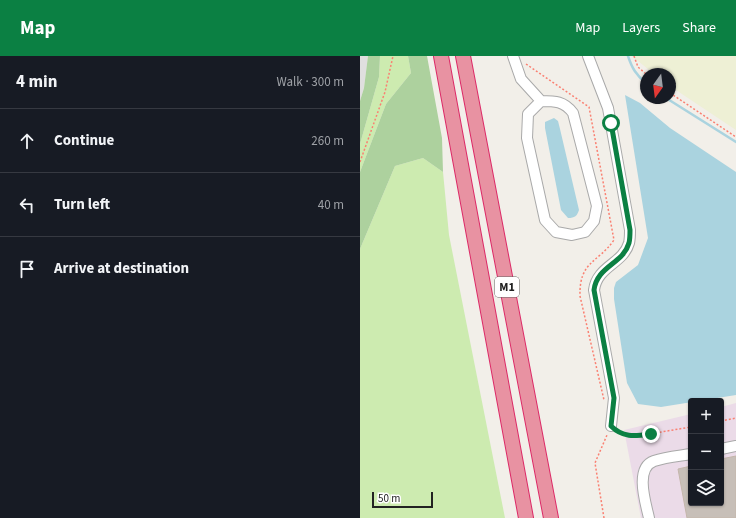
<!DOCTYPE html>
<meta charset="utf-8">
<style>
body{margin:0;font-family:"Source Sans 3",sans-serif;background:#20242c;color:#f1f3f6}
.controls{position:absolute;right:12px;bottom:12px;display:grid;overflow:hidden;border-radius:4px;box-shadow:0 1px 3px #0004}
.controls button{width:36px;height:36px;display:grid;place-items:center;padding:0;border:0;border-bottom:1px solid #363941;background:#171b24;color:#f1f3f6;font:20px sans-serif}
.compass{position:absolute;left:280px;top:12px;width:36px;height:36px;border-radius:50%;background:#171b24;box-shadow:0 1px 3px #0004;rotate:194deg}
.scale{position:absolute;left:12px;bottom:10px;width:61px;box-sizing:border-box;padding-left:4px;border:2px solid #222;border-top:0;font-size:11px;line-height:14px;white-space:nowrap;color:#222;-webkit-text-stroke:3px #fff;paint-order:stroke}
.stop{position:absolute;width:12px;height:12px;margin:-9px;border:3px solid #0b8043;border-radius:50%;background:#fff}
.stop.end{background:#0b8043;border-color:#fff;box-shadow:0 1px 4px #0008}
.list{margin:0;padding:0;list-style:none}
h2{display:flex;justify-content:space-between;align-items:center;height:52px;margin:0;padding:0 16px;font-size:17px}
h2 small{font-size:13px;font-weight:400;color:#9ea1a6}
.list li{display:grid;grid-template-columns:26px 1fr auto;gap:12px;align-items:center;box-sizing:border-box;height:64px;padding:0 16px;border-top:1px solid #363941}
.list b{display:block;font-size:15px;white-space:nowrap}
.list em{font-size:13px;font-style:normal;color:#9ea1a6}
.icon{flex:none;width:22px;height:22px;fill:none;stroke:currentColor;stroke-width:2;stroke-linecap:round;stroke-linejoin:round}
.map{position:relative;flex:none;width:376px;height:462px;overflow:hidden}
header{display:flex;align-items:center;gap:24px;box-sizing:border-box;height:56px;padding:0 20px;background:#0b8043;color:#fff}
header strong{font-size:19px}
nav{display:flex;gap:22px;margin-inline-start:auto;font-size:14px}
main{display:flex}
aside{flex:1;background:#171b24}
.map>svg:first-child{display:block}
.residential{fill:#e0dfdf}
.industrial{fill:#ebdbe8}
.farmland{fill:#eef0d5}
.grass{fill:#cdebb0}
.forest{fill:#add19e}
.water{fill:#aad3df}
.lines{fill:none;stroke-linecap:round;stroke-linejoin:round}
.stream{stroke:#aad3df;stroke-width:2.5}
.building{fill:#c7bfb8;stroke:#c4b6ab;filter:url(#shadow)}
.minor-casing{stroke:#a9a9a9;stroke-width:12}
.highway-casing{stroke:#dc2a67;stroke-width:16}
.path{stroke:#fa8072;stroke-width:1.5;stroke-dasharray:2 2;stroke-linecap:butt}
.minor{stroke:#fff;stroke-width:10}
.highway{stroke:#e892a2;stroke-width:14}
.route{stroke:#0b8043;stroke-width:5}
.labels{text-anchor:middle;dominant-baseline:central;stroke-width:3;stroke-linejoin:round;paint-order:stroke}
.shield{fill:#fff;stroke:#646464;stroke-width:1}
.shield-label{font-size:12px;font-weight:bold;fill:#222}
</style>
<header>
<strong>Map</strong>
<nav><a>Map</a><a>Layers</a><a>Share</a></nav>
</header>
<main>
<aside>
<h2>4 min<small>Walk · 300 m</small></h2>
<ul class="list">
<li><svg class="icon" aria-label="ahead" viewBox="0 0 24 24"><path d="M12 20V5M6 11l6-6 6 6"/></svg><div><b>Continue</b></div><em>260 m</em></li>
<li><svg class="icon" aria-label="left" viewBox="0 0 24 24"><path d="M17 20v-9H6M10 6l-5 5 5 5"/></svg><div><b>Turn left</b></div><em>40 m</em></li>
<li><svg class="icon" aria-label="arrive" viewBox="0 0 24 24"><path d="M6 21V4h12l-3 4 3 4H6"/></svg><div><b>Arrive at destination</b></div></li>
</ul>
</aside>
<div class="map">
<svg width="376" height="462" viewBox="0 0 376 462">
<defs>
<filter id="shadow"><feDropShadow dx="4.5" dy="2.5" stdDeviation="0" flood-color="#0004"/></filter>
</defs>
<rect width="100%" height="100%" fill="#f2efe9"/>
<path class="residential" d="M0 0H8L4 32 0 45Z"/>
<path class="industrial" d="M376 347V462H281L264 374 331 358V447H361V351Z"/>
<path class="farmland" d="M272 0H376V74L310 30V18H294Z"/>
<path class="grass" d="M20 0H48L51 17 26 48 0 116V88L19 21Z
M63 102 83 116 89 179 145 462H0V193L35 110Z"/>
<path class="forest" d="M8 0H20L19 21 0 88V45L4 32Z
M48 0H67L82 82 83 116 63 102 35 110 0 193V116L26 48 51 17Z"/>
<path class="water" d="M265 39 280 47 310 72 376 116V339L301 351 278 348 267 327 254 243V232L256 226 278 209 288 182Z
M194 62 198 65 200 73 219 154C217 160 215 162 208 162L201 154 185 72V66Z"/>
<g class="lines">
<path class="stream" d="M268 0C272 12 276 19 286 27
M306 42 376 86"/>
</g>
<path class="building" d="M376 400V462H327L318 413 331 410V447H361V403Z"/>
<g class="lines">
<g class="minor-casing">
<path id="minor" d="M153 0 161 23 181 45
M228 0 248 52 270 174C270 178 270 183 269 187 263 208 237 210 234 234L254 342 251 370
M181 45C195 45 204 45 213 57L237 150 234 165 225 176 212 179 196 176 185 164 167 82 168 58Z
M361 393 376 390
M289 462C286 448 274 412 294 405 306 401 319 400 331 398"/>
</g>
<g class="highway-casing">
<path id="highway" d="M81 0 166 462
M103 0 191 462"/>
</g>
<path class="path" d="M274 0 278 11 286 18
M166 8 229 51 254 184C238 207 219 205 220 240L244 344
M310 37 376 81
M0 106 25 36 33 0
M361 365 376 362
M257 375 259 377 277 380 331 371
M244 462 235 407 247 379"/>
<use href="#minor" class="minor"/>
<use href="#highway" class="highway"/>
</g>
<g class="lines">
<path class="route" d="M251 67 270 174C270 178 270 183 269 187 263 208 237 210 234 234L254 342 251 370C263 382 275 380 291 378"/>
</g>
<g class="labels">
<rect class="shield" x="135" y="221" width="24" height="20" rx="3"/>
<g class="shield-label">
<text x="147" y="231">M1</text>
</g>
</g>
</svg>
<div class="controls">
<button>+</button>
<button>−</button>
<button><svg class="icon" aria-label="layers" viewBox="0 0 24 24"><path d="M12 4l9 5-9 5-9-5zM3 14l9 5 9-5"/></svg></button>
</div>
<svg class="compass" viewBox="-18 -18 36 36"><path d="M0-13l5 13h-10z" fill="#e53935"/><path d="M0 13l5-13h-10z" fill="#9ea1a6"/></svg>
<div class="scale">50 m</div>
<div class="stop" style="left:251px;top:67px"></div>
<div class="stop end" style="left:291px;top:378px"></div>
</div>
</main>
